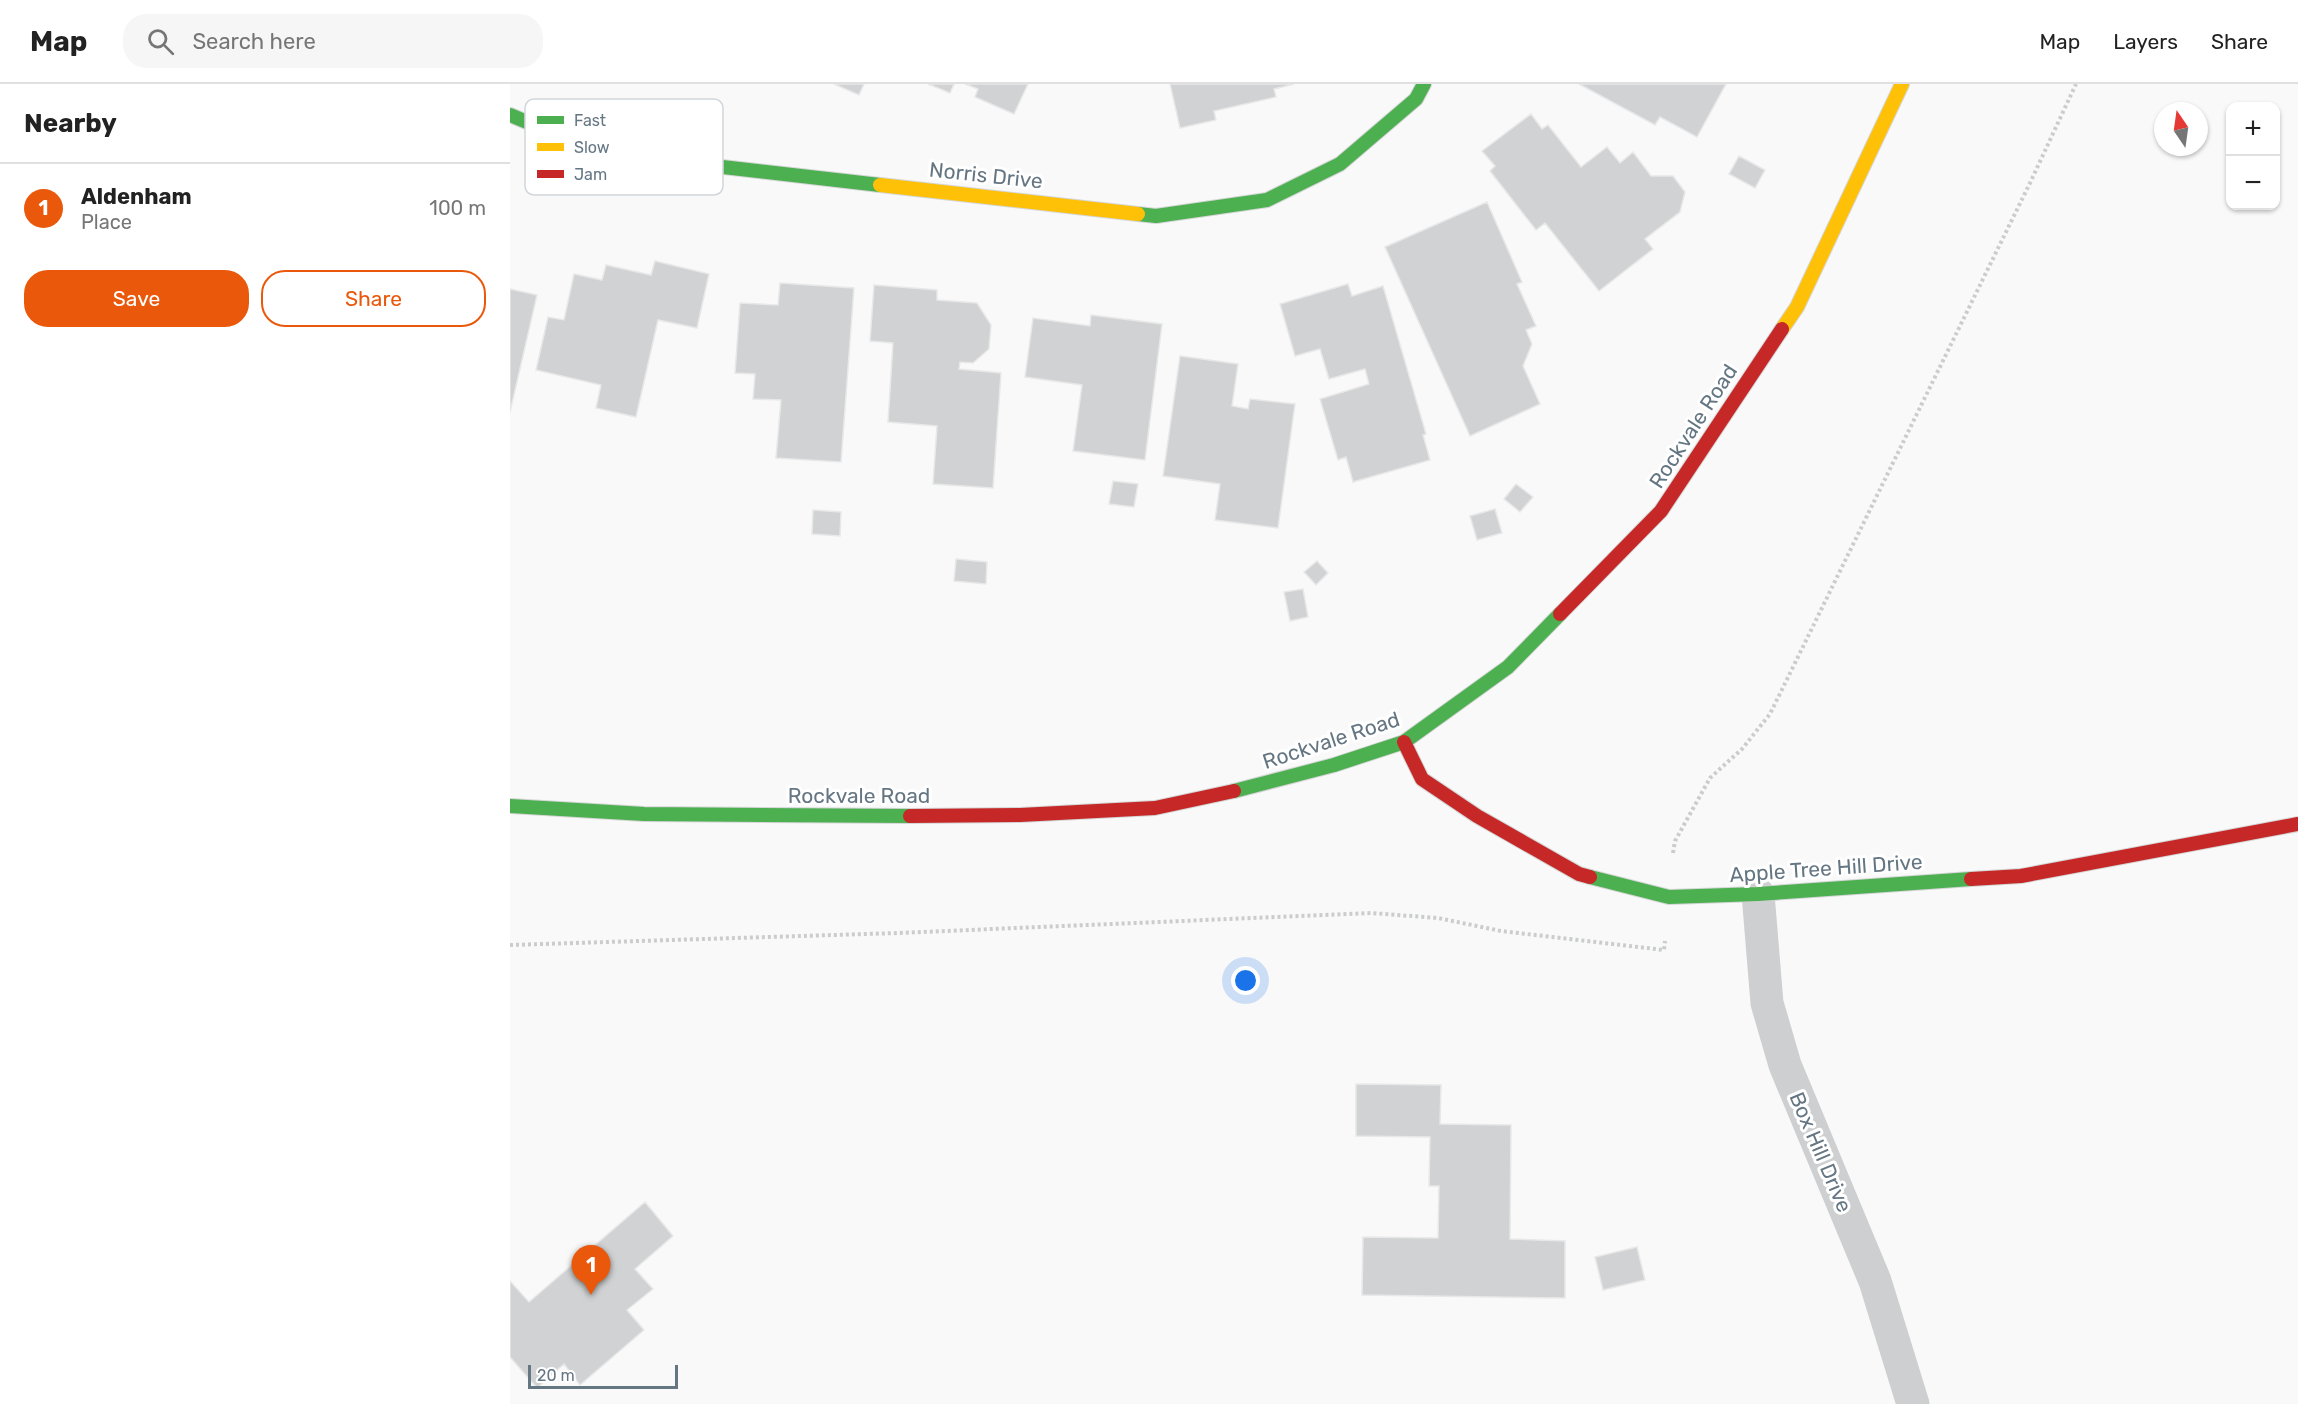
<!DOCTYPE html>
<meta charset="utf-8">
<style>
body{margin:0;font-family:Rubik,sans-serif;background:#f6f6f6;color:#222}
.controls{position:absolute;right:18px;top:18px;display:grid;overflow:hidden;border-radius:12px;box-shadow:0 2px 4px #0004}
.controls button{width:54px;height:54px;display:grid;place-items:center;padding:0;border:0;border-bottom:2px solid #e0e0e0;background:#fff;color:#222;font:30px sans-serif}
.compass{position:absolute;left:1644px;top:18px;width:54px;height:54px;border-radius:50%;background:#fff;box-shadow:0 2px 4px #0004;rotate:347deg}
.scale{position:absolute;left:18px;bottom:15px;width:150px;box-sizing:border-box;padding-left:6px;border:3px solid #657683;border-top:0;font-size:16px;line-height:21px;white-space:nowrap;color:#657683;-webkit-text-stroke:4px #fff;paint-order:stroke}
.you{position:absolute;left:736px;top:897px;width:21px;height:21px;margin:-15px;border:4px solid #fff;border-radius:50%;background:#1a73e8;box-shadow:0 0 0 9px #1a73e833}
.badge{display:grid;place-items:center;width:39px;height:39px;border-radius:50%;background:#ea580c;color:#fff;font-size:20px;font-weight:700}
.pin{position:absolute;translate:-50% -50px;filter:drop-shadow(0 2px 3px #0008)}
.pin::after{content:'';position:absolute;top:32px;width:21px;height:18px;background:inherit;clip-path:polygon(0 0,100% 0,50% 100%)}
.list{margin:0;padding:0;list-style:none}
h2{display:flex;justify-content:space-between;align-items:center;height:78px;margin:0;padding:0 24px;font-size:26px}
h2 small{font-size:20px;font-weight:400;color:#767676}
.list li{display:grid;grid-template-columns:39px 1fr auto;gap:18px;align-items:center;box-sizing:border-box;height:90px;padding:0 24px;border-top:2px solid #e0e0e0}
.list b{display:block;font-size:22px;white-space:nowrap}
.list p{margin:0;font-size:20px;white-space:nowrap;color:#767676}
.list em{font-size:20px;font-style:normal;color:#767676}
.actions{display:flex;gap:12px;padding:18px 24px}
.actions a{flex:1;padding:14px 0;border:2px solid #ea580c;border-radius:24px;text-align:center;font-size:21px;color:#ea580c}
.actions .main{background:#ea580c;color:#fff}
.icon{flex:none;width:33px;height:33px;fill:none;stroke:currentColor;stroke-width:2;stroke-linecap:round;stroke-linejoin:round}
.map{position:relative;flex:none;width:1788px;height:1320px;overflow:hidden}
header{display:flex;align-items:center;gap:36px;box-sizing:border-box;height:84px;padding:0 30px;background:#fff;border-bottom:2px solid #e0e0e0}
header strong{font-size:28px}
nav{display:flex;gap:33px;margin-inline-start:auto;font-size:21px}
.search{width:420px;height:54px;background:#f6f6f6;display:flex;align-items:center;gap:15px;box-sizing:border-box;padding:0 21px;border-radius:24px;color:#767676;font-size:22px}
main{display:flex}
aside{flex:1;background:#fff}
.map>svg:first-child{display:block}
.building{fill:#d0d2d3;stroke:#e8e8e8;stroke-width:1.5}
.lines{fill:none;stroke-linecap:round;stroke-linejoin:round}
.fast-casing{stroke:#d5d6d7;stroke-width:16}
.slow-casing{stroke:#d5d6d7;stroke-width:16}
.jam-casing{stroke:#d5d6d7;stroke-width:16}
.path{stroke:#cbcccd;stroke-width:4;stroke-dasharray:3 3;stroke-linecap:butt}
.street{stroke:#cecfd0;stroke-width:33}
.fast{stroke:#4caf50;stroke-width:14}
.slow{stroke:#ffc107;stroke-width:14}
.jam{stroke:#c62828;stroke-width:14}
.labels{text-anchor:middle;dominant-baseline:central;stroke-width:6;stroke-linejoin:round;paint-order:stroke}
.street-label{font-size:21px;fill:#657683;stroke:#fff}
.key{fill:#fff;stroke:#d1d6da;stroke-width:1.5}
.key-label{font-size:16px;fill:#657683}
</style>
<header>
<strong>Map</strong>
<div class="search"><svg class="icon" aria-label="search" viewBox="0 0 24 24"><circle cx="10" cy="10" r="6"/><path d="M15 15l6 6"/></svg>Search here</div>
<nav><a>Map</a><a>Layers</a><a>Share</a></nav>
</header>
<main>
<aside>
<h2>Nearby<small></small></h2>
<ul class="list">
<li><span class="badge">1</span><div><b>Aldenham</b><p>Place</p></div><em>100 m</em></li>
</ul>
<div class="actions"><a class="main">Save</a><a>Share</a></div>
</aside>
<div class="map">
<svg width="1788" height="1320" viewBox="0 0 1788 1320">
<rect width="100%" height="100%" fill="#f9f9f9"/>
<path class="building" d="M324 0H354L349 11Z
M418 0H444L440 9Z
M455 0H518L504 30 465 13 468 5Z
M660 0H784L764 5 766 13 704 27 706 36 670 44Z
M1069 0H1216L1187 53 1150 33 1145 41Z
M1021 30 1032 45 1038 41 1071 83 1097 63 1110 79 1123 68 1141 92H1163L1175 108 1170 128 1135 155 1143 165 1089 207 1035 139 1026 146 980 87 985 82 972 67Z
M1229 72 1255 86 1245 104 1219 90Z
M977 118 1012 198 1007 200 1026 242 1016 246 1022 260 1013 282 1030 320 960 352 875 163Z
M145 177 199 190 187 244 148 236 126 333 86 324 91 301 26 286 38 233 54 236 64 190 92 196 96 181 141 191Z
M270 199 344 204 331 378 266 374 271 316 243 315 245 290 225 289 230 219 268 221Z
M838 200 842 212 873 202 916 350 913 351 920 376 843 398 836 373 828 376 810 315 859 300 855 285 819 295 810 265 785 272 770 220Z
M364 201 427 206V216L467 219 481 241 479 265 463 279 450 278 449 285 491 289 483 404 423 400 427 342 378 338 383 259 360 257Z
M0 205 27 211 0 328Z
M581 231 652 240 635 376 563 367 572 301 515 293 523 234 580 242Z
M670 272 728 280 722 322 738 325 740 315 785 320 768 444 705 436 710 400 653 392Z
M603 397 628 400 624 423 599 420Z
M1006 400 1023 413 1010 428 994 415Z
M985 425 992 449 967 456 960 432Z
M303 426 331 428 330 452 302 450Z
M446 475 477 478 476 500 444 497Z
M807 477 818 489 806 501 794 488Z
M793 505 798 533 780 537 774 508Z
M846 1000 931 1001 930 1040 1001 1041 1000 1155 1055 1157V1214L852 1211 853 1153 928 1154 929 1102H919L920 1053 846 1052Z
M135 1118 163 1152 125 1185 143 1205 117 1226 134 1246 70 1301 54 1280 27 1304 0 1273V1197L19 1218Z
M1127 1163 1135 1196 1093 1206 1085 1173Z"/>
<g class="lines">
<g class="fast-casing">
<path id="fast" d="M0 31 91 69 370 101
M628 130 646 132 757 116 830 80 906 15 914 0
M724 707 824 681 894 658 998 583 1050 530
M0 722 134 730 400 732
M1080 793 1159 813 1248 810 1461 795"/>
</g>
<g class="slow-casing">
<path id="slow" d="M370 101 628 130
M1272 245 1287 223 1392 0"/>
</g>
<g class="jam-casing">
<path id="jam" d="M1050 530 1151 427 1272 245
M894 658 912 695 967 732 1069 790 1080 793
M400 732 510 731 645 724 724 707
M1461 795 1511 792 1788 740"/>
</g>
<path class="path" d="M1163 769 1165 757 1200 694 1232 665 1260 630 1520 99 1566 0
M0 861 388 849 861 829 928 834 991 847 1154 866 1155 857"/>
<path class="street" d="M1248 810 1257 919 1275 981 1365 1197 1403 1320"/>
<use href="#fast" class="fast"/>
<use href="#slow" class="slow"/>
<use href="#jam" class="jam"/>
</g>
<g class="labels">
<g class="street-label">
<text transform="translate(476 91) rotate(6)">Norris Drive</text>
<text transform="translate(1183 342) rotate(-57)">Rockvale Road</text>
<text transform="translate(821 656) rotate(-18)">Rockvale Road</text>
<text x="349" y="711">Rockvale Road</text>
<text transform="translate(1316 784) rotate(-4)">Apple Tree Hill Drive</text>
<text transform="translate(1311 1068) rotate(67)">Box Hill Drive</text>
</g>
</g>
<rect x="15" y="15" width="198" height="96" rx="9" class="key"/>
<rect x="27" y="32" width="27" height="8" fill="#4caf50"/>
<rect x="27" y="59" width="27" height="8" fill="#ffc107"/>
<rect x="27" y="86" width="27" height="8" fill="#c62828"/>
<g class="key-label">
<text x="64" y="42">Fast</text>
<text x="64" y="69">Slow</text>
<text x="64" y="96">Jam</text>
</g>
</svg>
<div class="controls">
<button>+</button>
<button>−</button>
</div>
<svg class="compass" viewBox="-18 -18 36 36"><path d="M0-13l5 13h-10z" fill="#e53935"/><path d="M0 13l5-13h-10z" fill="#767676"/></svg>
<div class="scale">20 m</div>
<div class="you"></div>
<div class="pin badge" style="left:81px;top:1211px">1</div>
</div>
</main>
